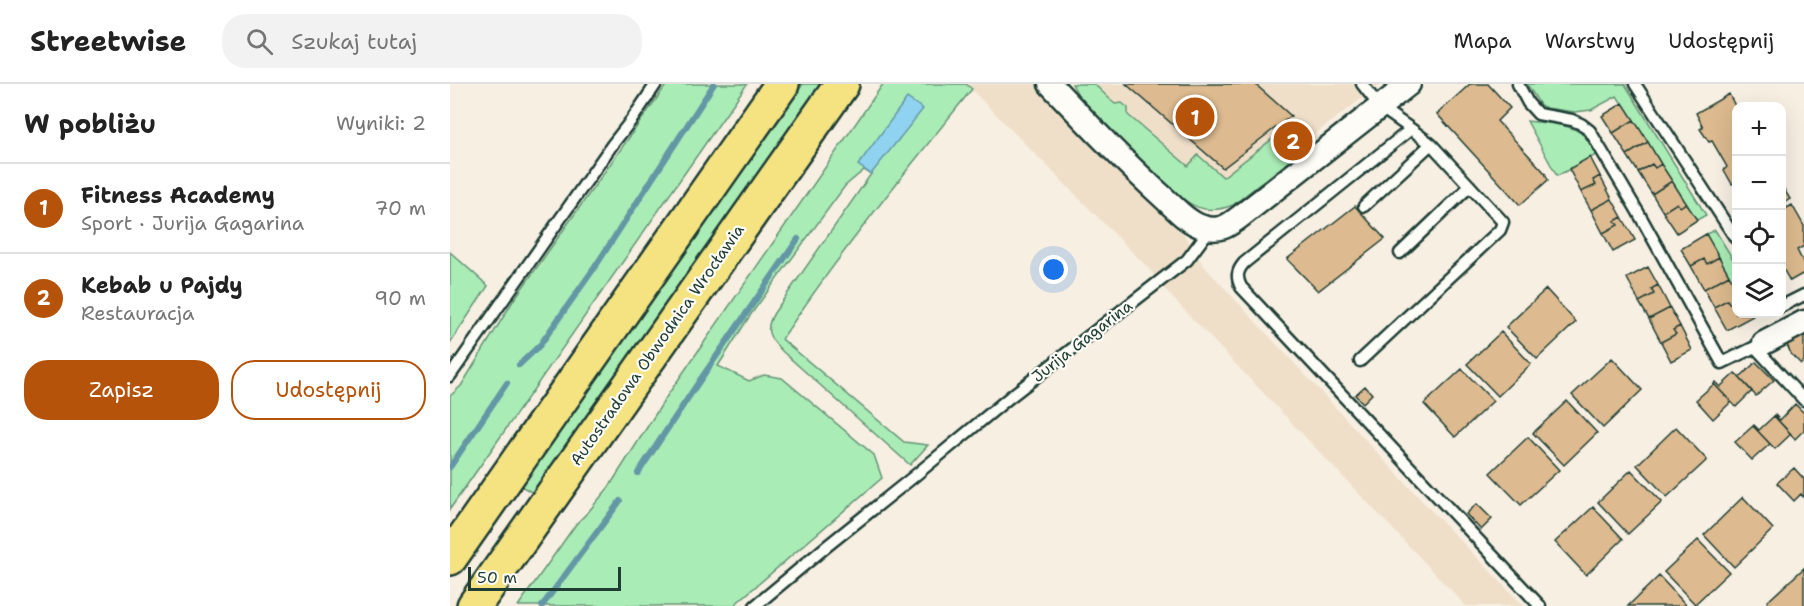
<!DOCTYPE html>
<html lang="pl">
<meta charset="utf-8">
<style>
body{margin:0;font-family:"Shantell Sans",sans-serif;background:#f2f2f2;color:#222}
.controls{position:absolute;right:18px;top:18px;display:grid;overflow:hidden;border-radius:12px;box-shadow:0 6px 24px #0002}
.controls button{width:54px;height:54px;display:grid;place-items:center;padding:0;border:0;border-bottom:2px solid #e0e0e0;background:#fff;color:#222;font:30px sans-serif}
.scale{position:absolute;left:18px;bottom:15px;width:153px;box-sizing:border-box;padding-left:6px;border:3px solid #1f3d34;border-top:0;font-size:16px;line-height:21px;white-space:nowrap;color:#1f3d34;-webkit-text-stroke:4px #fdfcf7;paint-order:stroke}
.you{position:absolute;left:604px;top:186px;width:21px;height:21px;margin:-15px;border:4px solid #fff;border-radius:50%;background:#1a73e8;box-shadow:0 0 0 9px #1a73e833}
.badge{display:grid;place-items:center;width:39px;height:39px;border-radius:50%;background:#b45309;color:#fff;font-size:20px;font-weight:700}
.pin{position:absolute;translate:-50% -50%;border:3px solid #fff;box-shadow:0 2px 6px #0006}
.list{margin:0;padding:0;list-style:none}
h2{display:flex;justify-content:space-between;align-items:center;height:78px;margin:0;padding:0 24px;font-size:26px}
h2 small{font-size:20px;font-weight:400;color:#767676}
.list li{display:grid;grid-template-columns:39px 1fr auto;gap:18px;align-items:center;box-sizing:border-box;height:90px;padding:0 24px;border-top:2px solid #e0e0e0}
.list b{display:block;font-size:22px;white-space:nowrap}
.list p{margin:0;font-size:20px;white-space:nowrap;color:#767676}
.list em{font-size:20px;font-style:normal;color:#767676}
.actions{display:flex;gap:12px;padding:18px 24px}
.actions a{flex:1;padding:14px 0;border:2px solid #b45309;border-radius:24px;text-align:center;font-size:21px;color:#b45309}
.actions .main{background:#b45309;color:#fff}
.icon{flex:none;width:33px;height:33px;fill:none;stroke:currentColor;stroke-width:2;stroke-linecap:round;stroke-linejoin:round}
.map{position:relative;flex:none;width:1354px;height:522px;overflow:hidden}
header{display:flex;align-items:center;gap:36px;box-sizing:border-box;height:84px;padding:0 30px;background:#fff;border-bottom:2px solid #e0e0e0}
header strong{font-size:28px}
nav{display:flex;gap:33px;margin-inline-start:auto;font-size:21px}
.search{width:420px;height:54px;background:#f2f2f2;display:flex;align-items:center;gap:15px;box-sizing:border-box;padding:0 21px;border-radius:24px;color:#767676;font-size:22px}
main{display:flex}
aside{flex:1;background:#fff}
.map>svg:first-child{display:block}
.built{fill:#efdfc9}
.green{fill:#aaecb6;stroke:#649475;stroke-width:1.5}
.water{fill:#90d3f1;stroke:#6397a5;stroke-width:1.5}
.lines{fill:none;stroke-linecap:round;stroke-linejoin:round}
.stream{stroke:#6397a5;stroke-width:6}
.building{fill:#ddba8f;stroke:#1f3d34;stroke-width:1.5}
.lane-casing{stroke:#1f3d34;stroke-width:15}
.street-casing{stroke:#1f3d34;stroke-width:27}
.highway-casing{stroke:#1f3d34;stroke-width:38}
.lane{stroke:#fdfcf7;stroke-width:10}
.street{stroke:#fdfcf7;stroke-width:22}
.highway{stroke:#f5e382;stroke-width:33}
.labels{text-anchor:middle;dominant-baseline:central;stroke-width:4.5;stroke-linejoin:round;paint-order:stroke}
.street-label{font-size:16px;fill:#1f3d34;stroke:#fdfcf7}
</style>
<header>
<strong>Streetwise</strong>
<div class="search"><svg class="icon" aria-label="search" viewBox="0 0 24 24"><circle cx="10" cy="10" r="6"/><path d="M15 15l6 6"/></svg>Szukaj tutaj</div>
<nav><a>Mapa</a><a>Warstwy</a><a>Udostępnij</a></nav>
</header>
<main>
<aside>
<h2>W pobliżu<small>Wyniki: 2</small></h2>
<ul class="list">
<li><span class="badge">1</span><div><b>Fitness Academy</b><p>Sport · Jurija Gagarina</p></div><em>70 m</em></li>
<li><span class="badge">2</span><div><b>Kebab u Pajdy</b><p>Restauracja</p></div><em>90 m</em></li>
</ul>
<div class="actions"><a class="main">Zapisz</a><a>Udostępnij</a></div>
</aside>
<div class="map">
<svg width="1354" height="522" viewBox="0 0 1354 522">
<rect width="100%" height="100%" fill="#f7efe2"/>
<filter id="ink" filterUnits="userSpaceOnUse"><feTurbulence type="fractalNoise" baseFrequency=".0167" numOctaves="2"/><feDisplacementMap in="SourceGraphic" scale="12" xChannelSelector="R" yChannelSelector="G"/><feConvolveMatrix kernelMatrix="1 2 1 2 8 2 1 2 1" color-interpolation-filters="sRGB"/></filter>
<g filter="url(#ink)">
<path class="built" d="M516 0H585L668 87 733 149 754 182 975 420 1074 522H1016L717 208 700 186Z
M623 0H931L779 115Z"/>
<path class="green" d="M217 0H297L0 425V312L11 302 63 217Z
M353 0H370L83 409 71 402Z
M433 0H516L522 5C456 87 390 168 332 255L454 358 478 361 460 381 333 268C320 255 313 247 324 229L421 90 414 86 395 102 299 233 268 282 299 297 314 291 332 294 424 371 432 394 283 522H68L126 440 139 427 159 403 217 312Z
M622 0H644L665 20 672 19 678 24V31L738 82 748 71 773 93 830 49 832 52 848 39 863 53 861 60 783 121C755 132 740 122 719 104L632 18Z
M1077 0H1175L1256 131 1247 136 1167 12 1141 26 1125 28 1096 24 1090 21Z
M1077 37C1094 39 1120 39 1133 51 1139 56 1142 64 1146 71L1107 92Z
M1265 146 1286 180V203L1256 150Z
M0 168 38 202 0 259Z"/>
<path class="water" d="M457 14 473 25 421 90 408 81Z"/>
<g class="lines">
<path class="stream" d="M69 281 90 261 145 183 264 0
M0 383 57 299
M188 389 250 296 348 155
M92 522 170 417"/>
</g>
<path class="building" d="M676 0H805L841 32 773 84Z
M1020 0H1038L1060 24 1047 37 1095 89 1098 96 1070 121 987 30Z
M1279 10 1286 24V101L1285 98 1282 100 1274 86 1277 83 1262 57 1259 58 1250 45 1253 43 1246 29Z
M1173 19 1184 36 1163 49 1152 32Z
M1184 36 1198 58 1177 71 1163 49Z
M1198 58 1211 80 1205 84 1202 80 1188 88 1177 71Z
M1140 73 1150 92 1143 96 1146 101 1131 108 1119 85Z
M1202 80 1205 84 1211 80 1222 97 1202 110 1188 88Z
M1150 92 1162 115 1141 126 1131 108 1146 101 1143 96Z
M1222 97 1236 119 1230 123 1227 119 1213 128 1202 110Z
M1332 102 1340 115 1334 119 1337 124 1342 121 1354 142V162L1347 166 1354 180V189L1340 197 1332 183Z
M1162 115 1172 133 1165 137 1168 141 1153 149 1141 126Z
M1227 119 1230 123 1236 119 1247 136 1227 149 1213 128Z
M905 122 935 155 868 207 837 175Z
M1172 133 1185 156 1163 168 1153 149 1168 141 1165 137Z
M1256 150 1269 173 1257 180 1254 175 1241 182 1231 165Z
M1269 173 1279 191 1254 205 1241 182 1254 175 1257 180Z
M1198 183 1208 201 1201 205 1204 210 1189 218 1177 194Z
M1279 191 1286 204V217L1280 220 1277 216 1264 223 1254 205Z
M1208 201 1220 224 1199 235 1189 218 1204 210 1201 205Z
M1096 205 1126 238 1087 275 1056 243Z
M1277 216 1280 220 1286 217V230H1302L1303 232 1277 246 1264 223Z
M1220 224 1230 242 1223 246 1226 250 1211 258 1199 235Z
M1230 242 1242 266 1221 277 1211 258 1226 250 1223 246Z
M1051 248 1081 280 1048 312 1017 280Z
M1354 248V277L1351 280 1341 270 1336 258Z
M1162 274 1192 306 1153 344 1122 311Z
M1306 278 1324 296 1306 312 1285 289 1290 293Z
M1012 285 1043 317 1005 353 974 320Z
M1285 289 1302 307 1286 323 1264 300 1265 298 1270 303Z
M1264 300 1281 318 1263 335 1246 316Z
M915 302 922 310 913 319 905 311Z
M1117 317 1147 349 1114 381 1083 349Z
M1345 320 1354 329V346L1345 355 1324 332 1325 331 1330 336Z
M1324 332 1341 350 1325 365 1303 342 1304 341 1309 346Z
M1303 342 1320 360 1302 376 1285 358Z
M1226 343 1257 376 1217 413 1187 381Z
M1078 353 1109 386 1071 421 1040 389Z
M1344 384 1354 395V414L1351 410 1344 417 1327 399Z
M1181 386 1212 418 1178 450 1148 418Z
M1293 413 1323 445 1284 483 1254 451Z
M1027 420 1042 435 1031 446 1016 430Z
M1143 423 1173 455 1136 491 1105 458Z
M1248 456 1279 488 1245 520 1214 488Z
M1354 484V522H1321L1317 518Z
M1209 492 1237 522H1178Z"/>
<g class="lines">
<g class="lane-casing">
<path id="lane" d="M912 0 930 23 961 45 794 179C787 187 786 193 791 203L1090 522
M1068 0 1078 19 1088 30 1122 36 1131 40 1140 47 1188 128 1272 279 1305 263
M1185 0 1286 155
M914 122 981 60
M950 169 1020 102
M1332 222 1354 211
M1310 261 1305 263 1354 316
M910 277 1050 146 1053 138 981 60 961 45
M0 292 162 61 183 34 206 0
M305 522 377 462 462 394 560 313 737 176 760 145"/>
</g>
<g class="street-casing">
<path id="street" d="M600 0C637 39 674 78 714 114 725 124 738 139 753 143 770 148 778 142 791 132L959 0
M1314 259 1354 238"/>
</g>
<g class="highway-casing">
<path id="highway" d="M0 474 332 0
M24 522 392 0"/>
</g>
<use href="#lane" class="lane"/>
<use href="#street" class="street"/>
<use href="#highway" class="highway"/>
</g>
</g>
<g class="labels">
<g class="street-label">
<text transform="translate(632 257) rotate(-38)">Jurija Gagarina</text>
<text transform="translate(207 261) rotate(-55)">Autostradowa Obwodnica Wrocławia</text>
</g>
</g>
</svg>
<div class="controls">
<button>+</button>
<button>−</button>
<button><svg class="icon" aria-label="locate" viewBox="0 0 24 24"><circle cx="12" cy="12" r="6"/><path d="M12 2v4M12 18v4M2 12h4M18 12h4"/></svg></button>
<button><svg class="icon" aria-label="layers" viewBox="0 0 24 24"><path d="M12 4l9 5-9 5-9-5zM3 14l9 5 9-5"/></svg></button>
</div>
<div class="scale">50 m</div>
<div class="you"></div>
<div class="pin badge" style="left:745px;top:33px">1</div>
<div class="pin badge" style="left:843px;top:57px">2</div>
</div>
</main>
